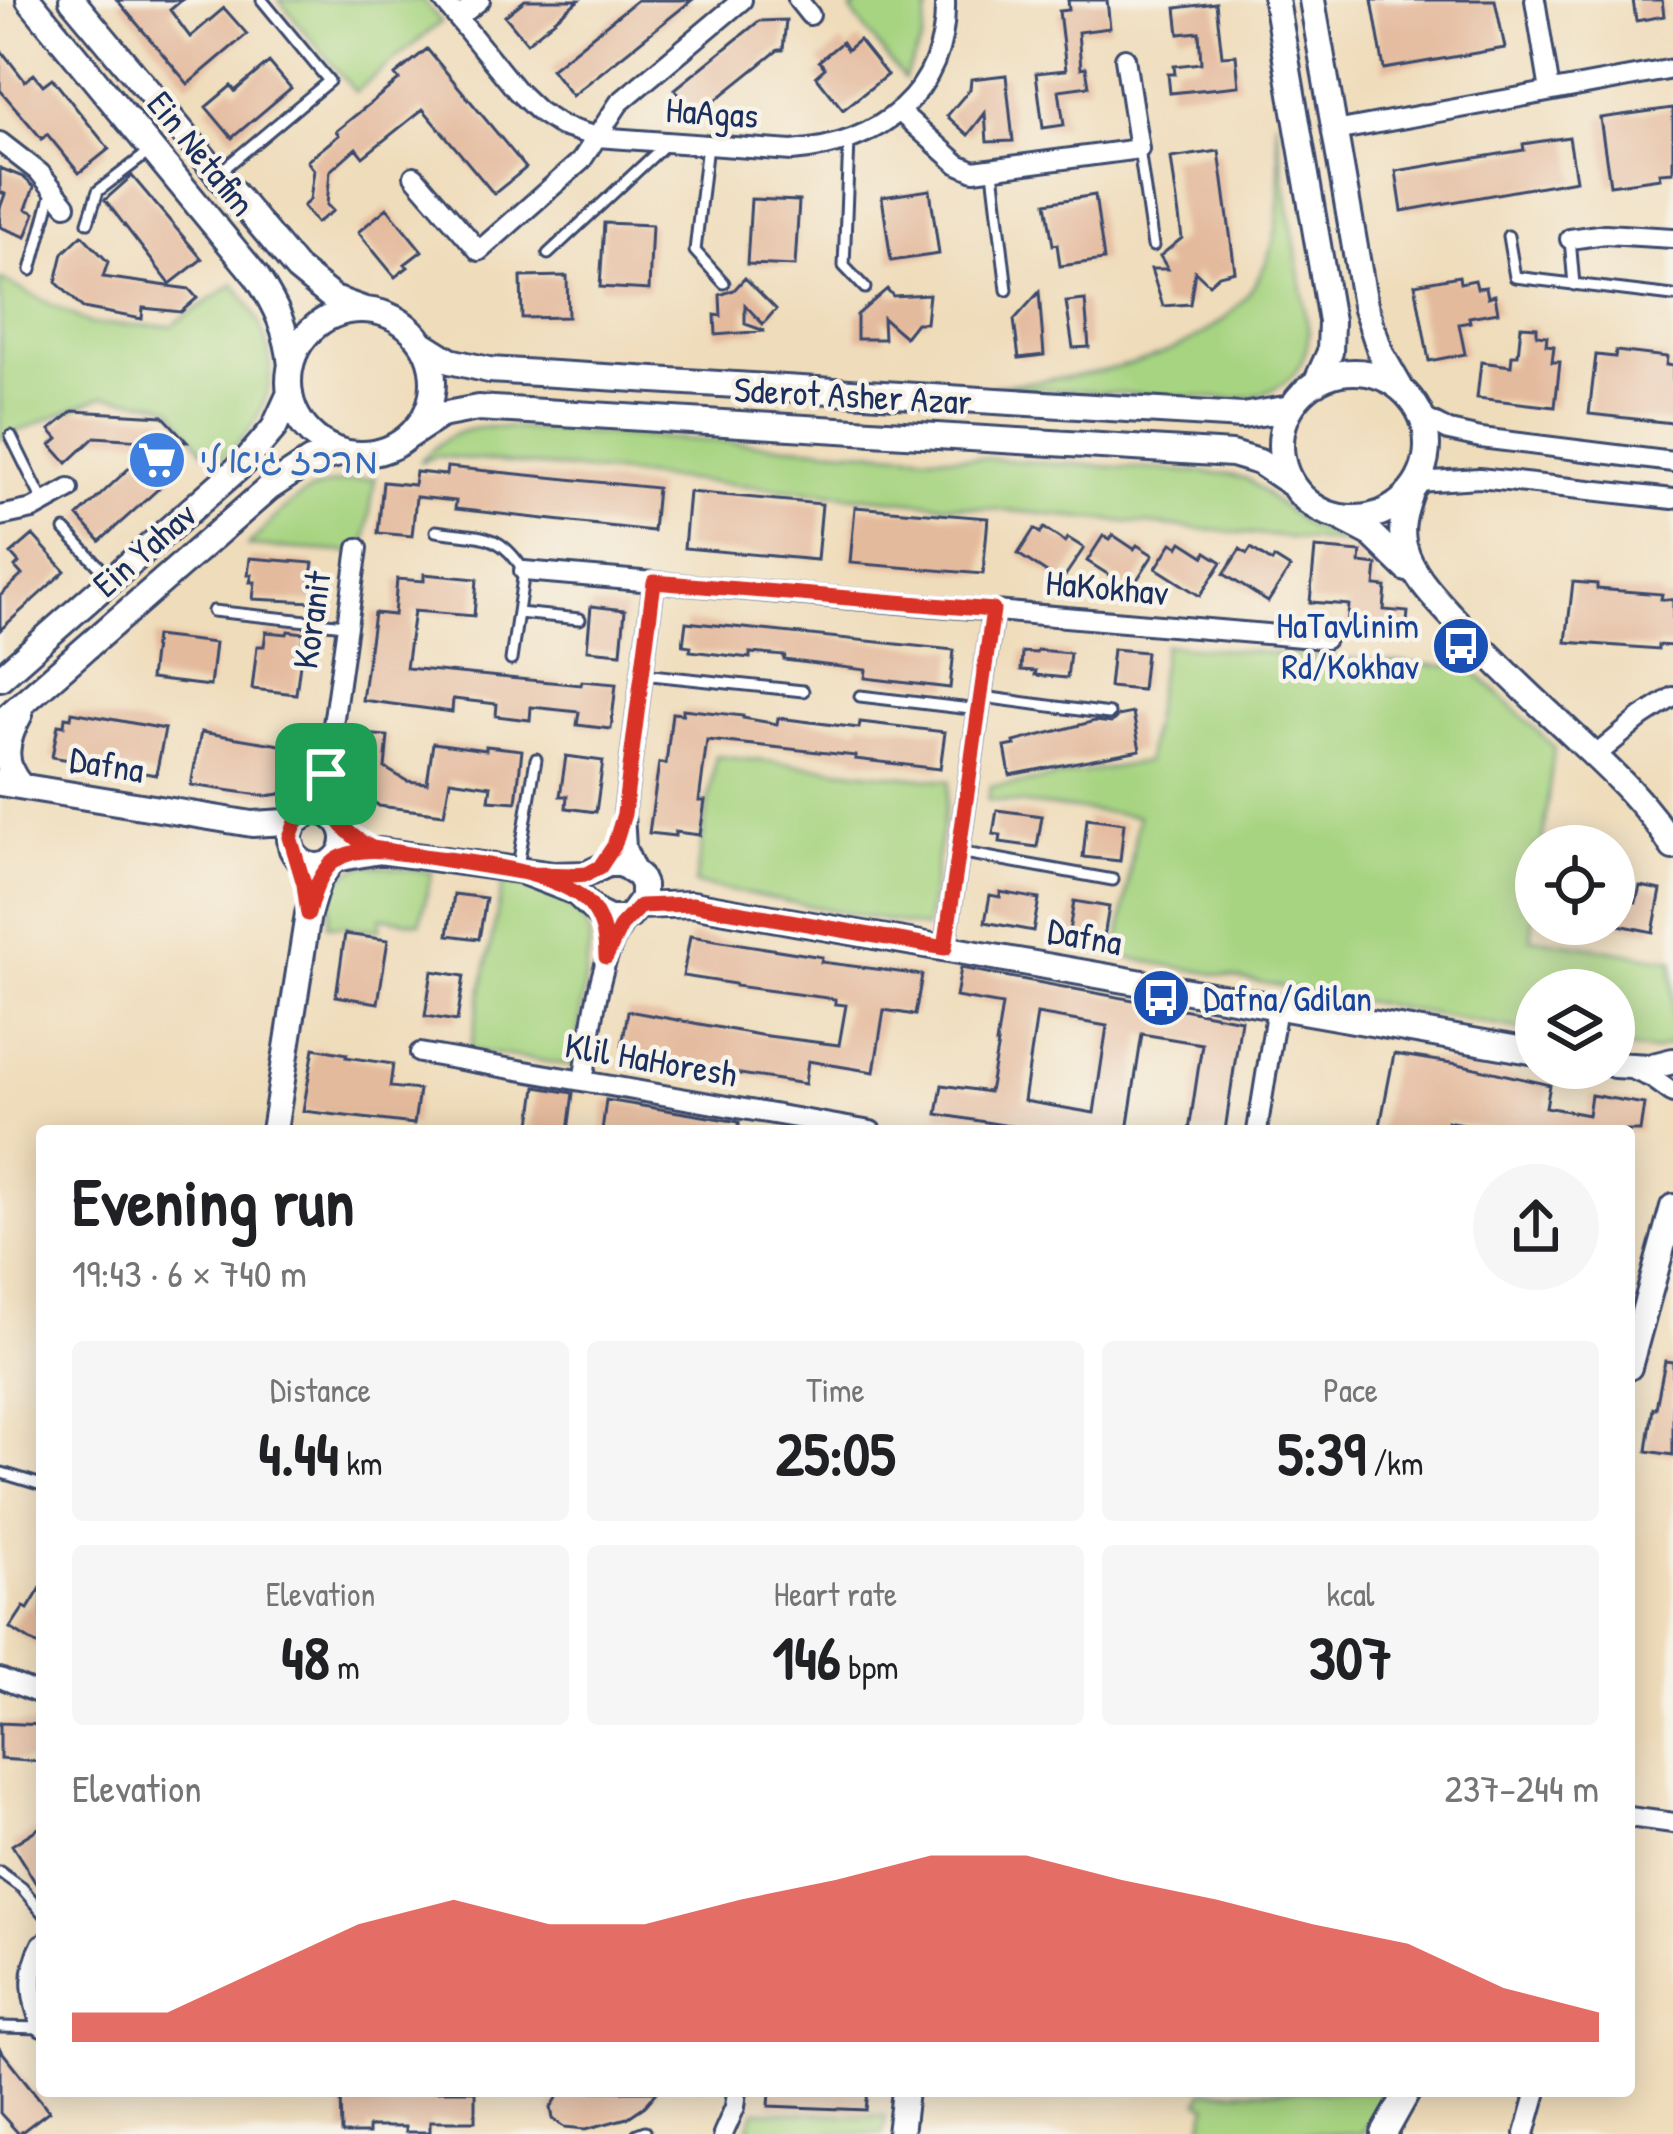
<!DOCTYPE html>
<html lang="en">
<head>
<meta charset="utf-8">
<style>
  :root { --surface:#fff; --page:#f6f6f6; --text:#202124; --muted:#757577; --accent:#d93025 }
  body { margin:0; font-family:"Patrick Hand","Playpen Sans Hebrew",sans-serif; background:var(--page); color:var(--text); height:100vh; display:flex; flex-direction:column; font-size:45px; white-space:nowrap }
  * { box-sizing:border-box; margin:0 }
  p { font-size:39px; color:var(--muted) }
  .icon { flex:none; width:66px; height:66px; fill:none; stroke:currentColor; stroke-width:2; stroke-linecap:round; stroke-linejoin:round }
  .map { position:relative; flex:1; overflow:hidden }
  .details { position:absolute; left:36px; top:1125px; width:1599px; height:972px; display:flex; flex-direction:column; background:var(--surface); border-radius:12px; box-shadow:0 6px 30px #0003 }
  .details>* { flex:none }
  .controls { position:absolute; left:1515px; top:825px; display:grid; gap:24px }
  .controls a { display:grid; place-items:center; width:120px; height:120px; border-radius:50%; background:var(--surface); box-shadow:0 6px 30px #0003; font-size:60px }
  .pin { position:absolute; display:grid; place-items:center; width:102px; height:102px; color:#fff; margin:-51px; border-radius:24px; box-shadow:0 6px 18px #0006 }
  .round { display:grid; place-items:center; flex:none; width:126px; height:126px; border-radius:63px; background:var(--page) }
  .head { display:flex; align-items:center; justify-content:space-between; height:204px; padding:0 36px }
  h1 { font-size:66px; font-weight:700; line-height:90px }
  .stats { display:grid; grid-template-columns:repeat(3,1fr); gap:18px; height:204px; padding:12px 36px }
  .stats div { display:grid; align-content:center; border-radius:12px; background:var(--page); text-align:center }
  .stats b { font-size:60px; font-weight:700 }
  .stats small { font-size:33px; font-weight:400 }
  .stats p { font-size:33px }
  .chart { height:336px; padding:24px 36px }
  .chart p { display:flex; justify-content:space-between }
  .chart svg { width:100%; height:216px; margin-top:12px; fill:var(--accent); opacity:.7 }
  .map>svg:first-child { display:block }
  .green { fill:#a7d481; stroke:#618270; stroke-width:3 }
  .building { fill:#e4ba9d; fill-rule:evenodd }
  .lines { fill:none; stroke-linecap:round; stroke-linejoin:round }
  .lane-casing { stroke:#3b496c; stroke-width:15 }
  .street-casing { stroke:#3b496c; stroke-width:24 }
  .secondary-casing { stroke:#3b496c; stroke-width:30 }
  .lane { stroke:#fff; stroke-width:9 }
  .street { stroke:#fff; stroke-width:18 }
  .secondary { stroke:#fff; stroke-width:24 }
  .route-casing { stroke:#fff; stroke-width:24 }
  .route { stroke:#d93025; stroke-width:15 }
  .labels { text-anchor:middle; stroke-width:9; stroke-linejoin:round; paint-order:stroke }
  .street-label { font-size:36px; fill:#1b2f5e; stroke:#f7f3e8 }
  .shop-label { font-size:36px; fill:#366cbe; stroke:#f7f3e8; text-anchor:start }
  .transit-label { font-size:36px; fill:#164399; stroke:#f7f3e8; text-anchor:end }
</style>
</head>
<body>
<div class="map">
<svg width="1673" height="2134" viewBox="0 0 1673 2134">
  <rect width="100%" height="100%" fill="#f7f3e8"/>
  <filter id="ink" filterUnits="userSpaceOnUse"><feTurbulence type="fractalNoise" baseFrequency=".00833" numOctaves="2"/><feDisplacementMap in="SourceGraphic" scale="24" xChannelSelector="R" yChannelSelector="G"/><feConvolveMatrix kernelMatrix="1 2 1 2 8 2 1 2 1" color-interpolation-filters="sRGB"/></filter>
  <filter id="wash" filterUnits="userSpaceOnUse"><feTurbulence type="fractalNoise" baseFrequency=".004" numOctaves="4" result="noise"/><feDisplacementMap in="SourceGraphic" scale="48" xChannelSelector="R" yChannelSelector="G"/><feGaussianBlur stdDeviation="2.7" result="paint"/><feColorMatrix in="noise" values="0 0 0 0 0 0 0 0 0 0 0 0 0 0 0 0 0 1.4 0 .05"/><feComposite in="paint" operator="in"/></filter>
  <g filter="url(#wash)">
    <rect width="100%" height="100%" fill="#efdcba"/>
    <path class="green" d="M279,0H423L441,22L355,92Z
      M864,0H929L922,42L904,79L851,11Z
      M1275,119L1309,334C1303,381 1277,394 1234,399L991,386C1099,375 1250,361 1276,230C1283,193 1279,156 1275,119Z
      M0,279L91,324L171,326L234,284C284,346 285,407 220,459L202,450L173,409L160,403L103,396L0,439Z
      M490,427L1226,474L1247,479L1308,527L1355,544L437,456L419,462C444,438 455,429 490,427Z
      M375,478L364,553L248,546C266,529 284,504 307,493C327,482 353,481 375,478Z
      M1164,645L1471,668L1554,747L1542,846H1536V893L1531,938L1673,960V1043L1654,1051L1614,1047V990H1536V1033L1117,956L1138,816L988,800L991,786L1011,785L1146,762Z
      M716,756L950,781L926,928L695,884Z
      M366,865L432,872L420,923L381,917L379,930L328,925C333,892 330,875 366,865Z
      M503,882C541,892 584,894 590,941L574,1066L470,1050Z
      M1203,2091H1387L1362,2134H1200L1208,2106L1199,2102Z
      M755,2111L886,2116L883,2134H758L749,2126Z"/>
    <g id="blocks">
      <path class="building" d="M117,0H182L170,10L190,37L224,8L247,34L188,84Z
        M525,0H579L527,43L505,16Z
        M637,0H692L572,96L551,69Z
        M1068,0H1107L1110,28L1078,32L1081,68L1086,67L1089,86L1059,90L1064,125L1043,128L1036,73L1066,70L1059,11L1069,10Z
        M1372,0H1495L1505,48L1384,69Z
        M1633,0H1662L1664,16L1636,21Z
        M1216,3L1222,56L1236,55L1239,86L1170,93L1168,74H1175L1174,66L1201,63L1199,32L1179,34L1176,8Z
        M786,20L783,50H778L696,116L675,89L759,21Z
        M859,40L887,75L843,110L816,76L825,68L819,61L842,42L847,50Z
        M0,49L25,81L34,74L43,85L52,78L109,149L79,173L47,134L42,139L0,90Z
        M427,49L526,168L494,194L423,109L363,157L356,148L330,171L327,205L333,211L316,223L303,206L310,200L314,170L307,161L339,135L336,131L399,80L395,75Z
        M269,62L291,88L232,138L206,107L231,86L235,91Z
        M1006,75L1013,141L987,142L985,113L968,135L947,116L970,89L971,79Z
        M1673,108V172L1659,173L1660,178L1610,185L1600,118Z
        M1569,137L1576,180L1402,211L1396,171L1524,150L1523,144Z
        M1219,151L1235,271L1219,275L1209,284L1195,271L1190,304L1163,306L1151,269H1168L1160,256L1182,238L1171,158Z
        M0,168L23,177L34,187L26,209L35,213L26,237L0,227V208L5,194L0,192Z
        M132,176L202,259L170,284L105,200Z
        M930,190L939,254L891,261L882,197Z
        M1095,195L1104,260L1060,266L1057,244L1053,245L1046,203Z
        M751,199L799,201L795,266L747,264Z
        M387,208L422,251L405,264L408,267L395,277L358,232Z
        M604,223L652,225L649,290L600,287Z
        M82,235L108,262L103,277L189,289L197,298L181,312L143,308L142,319L83,308L56,282L63,253Z
        M567,276L568,317L522,318L521,277Z
        M1459,276L1460,283L1475,280L1477,288L1486,287L1488,297L1495,295L1498,312L1469,317L1470,322L1459,324L1465,354L1429,361L1415,284Z
        M745,278L776,309L763,324L745,305V324L765,331L716,335L715,315L721,316L720,295L734,290Z
        M887,289L893,296L929,294L926,323H916L905,337L883,318L884,339H857V315Z
        M1039,292L1044,355L1019,358L1014,320Z
        M1085,300L1089,347L1073,348L1066,302Z
        M1521,326L1537,327V335L1547,336L1546,345L1554,346L1552,362H1560L1555,407L1477,398L1481,362L1511,366L1512,355H1518Z
        M1616,351L1667,357L1666,365L1673,366V423L1589,414L1596,355L1615,357Z
        M73,411L163,416L187,442H181L175,474L100,541L78,516L158,441L95,437L67,463L51,445L58,439L50,430Z
        M447,467L657,488L653,531L455,509L456,501L416,497L412,536L378,533L383,482L414,485L416,472L446,475Z
        M689,492L822,504L817,560L684,548Z
        M855,507L988,518L983,574L850,563Z
        M1044,528L1065,542L1068,538L1084,548L1061,582L1018,554L1034,529L1040,533Z
        M33,535L65,571L0,630V596L22,575L15,567L19,563L11,554Z
        M1113,535L1134,549L1137,545L1153,555L1131,589L1087,561L1103,536L1110,540Z
        M1182,542L1204,556L1206,552L1222,562L1200,596L1156,568L1172,543L1179,547Z
        M1251,548L1272,562L1274,558L1290,568L1268,602L1224,574L1240,549L1247,554Z
        M1315,548L1361,552L1360,563L1377,565L1375,586L1386,587L1384,610L1408,612L1406,633L1347,627L1349,605L1310,602Z
        M250,558L313,563L309,587H316L313,602L253,599L255,582H250L252,575H248Z
        M424,574L477,579L474,616L414,611L406,668L581,685L582,681L616,684L611,729L577,725L579,712L531,707L530,720L496,716L497,704L453,699L452,712L362,700L374,613L394,615L397,579L424,581Z
        M1573,582L1597,584V589L1662,594L1661,599L1673,600V646L1658,645V649L1566,642Z
        M591,606L625,610L621,653L587,650Z
        M686,622L954,650L950,688L865,678L866,670L784,660L785,656L750,653V658L690,651L691,646L683,645Z
        M288,631L304,633L296,694L252,689L257,646H264L266,632L287,634Z
        M155,636L215,643L210,686L150,679Z
        M1113,649L1146,652L1142,690L1109,687Z
        M1037,650L1070,653L1067,678L1035,675L1036,671L1021,670L1022,652L1036,653Z
        M683,709L743,716V718L777,724L778,718L859,728L860,722L945,732L940,769L855,759L856,756L707,740L699,801H705L700,835L675,832V836L649,833L659,763L666,764L672,713L683,714Z
        M72,712L165,729L156,775L52,757L58,725L64,726L65,717L71,718Z
        M1133,713L1140,750L1010,775L1005,747L1015,745L1014,742L1095,721L1111,723L1118,716Z
        M201,732L304,749L295,782L280,794L266,796L191,785Z
        M353,733L388,736L385,768L407,781L427,783L433,743L486,750V746L522,750L516,802L489,800L491,786L450,780L444,814L379,806L365,795L353,775L350,759Z
        M566,756L603,761L596,812L566,808L567,796H560Z
        M997,810L1042,816L1037,847L1000,842L1001,835L993,834Z
        M1087,818L1124,823L1120,861L1083,857Z
        M1640,886L1661,890L1653,932L1614,924L1619,898L1636,902Z
        M1000,892L1039,899L1033,931L985,922L990,895L1000,897Z
        M454,894L486,898L479,939L448,935Z
        M1074,901L1109,907L1103,943L1068,937Z
        M345,934L388,940L378,1003L336,996Z
        M690,936L822,957L821,962L922,975L915,1015L884,1010L874,1072L808,1061L805,1084L625,1056L626,1047L622,1046L628,1011L760,1035L839,1045L846,1005L835,1004V999L735,986V984L683,976Z
        M961,968L1241,1020L1225,1131H1189L1202,1044L1142,1034L1127,1131H1040L937,1114L942,1085L989,1092L998,1044H996L1002,1005L956,997ZM1037,1014L1107,1026L1094,1113L1024,1101Z
        M432,971L464,976L457,1021L425,1016Z
        M314,1048L347,1054L346,1057L393,1064L390,1087L419,1090L414,1124L303,1111Z
        M1394,1054L1458,1064L1550,1085L1546,1107L1588,1115L1591,1095L1644,1104L1640,1131H1499L1447,1121L1446,1131H1379Z
        M536,1087L573,1093L568,1131H530Z
        M606,1100L739,1122V1131H602Z
        M1665,1361L1673,1362V1455L1647,1451L1653,1408H1656Z
        M42,1586V1648L10,1628L24,1607L28,1609Z
        M0,1723L42,1725V1762L0,1759Z
        M42,1826V1893L12,1845Z
        M0,2049L49,2111L19,2134L0,2113Z
        M341,2091H475V2121H430V2132H405V2127H368V2134H342Z
        M562,2091H658L645,2106L627,2118L586,2129L565,2127L553,2119L551,2107Z
        M770,2091H868L866,2110L769,2106Z"/>
    </g>
  </g>
  <g filter="url(#ink)">
    <use href="#blocks" fill-opacity="0" stroke="#3b496c" stroke-width="3"/>
    <g class="lines">
      <defs>
        <path id="lane" d="M849,141L844,266L865,288
          M707,145L695,251L724,283
          M1139,149L1153,246
          M993,171L1007,290
          M220,172L329,81L262,0
          M88,222L98,191L149,152
          M1508,236L1515,277L1673,296
          M1570,239L1574,285
          M548,254L667,143
          M31,270L53,189
          M11,436L43,501
          M65,530L111,579
          M436,531C481,538 498,530 524,571L511,660
          M213,611L345,625
          M518,613L580,619
          M642,674L803,691
          M860,696L979,710
          M983,697L1109,714
          M959,852L1113,880
          M518,866L536,759
          M2,1473L42,1485
          M0,1872L22,1888L42,1912
          M0,2027L42,2028
          M637,2134L645,2131"/>
        <path id="street" d="M443,0L517,91L538,111L561,126L597,137L792,151C879,145 948,93 945,0
          M798,0L810,15
          M1535,0L1550,91
          M458,18L480,0
          M899,111L958,164L974,171L1139,149L1125,58
          M1335,131L1673,69
          M0,142L40,173L66,205
          M414,176L479,251L581,161L619,103L742,0
          M1570,239L1605,234L1673,238
          M1422,417L1449,431L1481,438L1673,462
          M1417,482L1479,478L1673,499
          M0,516L33,509L69,489
          M524,571L1325,639
          M1595,756L1642,717L1673,697
          M325,784L334,818
          M305,816L319,794L326,774L358,548
          M637,873L626,848L624,814L654,582
          M945,948L993,611
          M420,1053L871,1131
          M1631,1069L1652,1078L1673,1093
          M583,1081C592,1033 597,952 630,916
          M1257,1131L1277,1007
          M0,1678L42,1695
          M1629,1817L1673,1823
          M42,1944C27,1972 31,1999 42,2027
          M723,2134L735,2107L737,2091
          M1525,2134L1537,2091"/>
        <path id="secondary" d="M29,0L257,277C276,306 288,332 291,366
          M72,0L297,269L334,299L365,310
          M1276,0L1331,321L1330,352L1316,383
          M1312,0L1365,305L1381,354L1400,387
          M289 382a72 72 0 1 1 144 0a72 72 0 1 1-144 0Z
          M423,344L450,361L489,370L1242,416L1291,408
          M1281 445a73 73 0 1 1 146 0a73 73 0 1 1-146 0Z
          M409,436L441,415L478,408L1232,454L1259,462L1292,484
          M1411,492C1405,510 1399,527 1404,546C1411,575 1436,599 1456,621C1490,657 1525,691 1562,725C1602,763 1644,799 1673,847
          M1345,520L1370,533L1407,569
          M0,678L244,463L274,428L290,393
          M20,714C6,739 0,764 21,786
          M0,723L269,488L310,461L344,453
          M0,783L252,824L286,822L300,819
          M290 839a27 27 0 1 1 54 0a27 27 0 1 1-54 0Z
          M335,859L380,851L554,875L587,874L608,864H622L639,876L643,885V898L630,916L622,919H609L597,913L575,892L526,873
          M639,906L692,904L1536,1052
          M1614,1065L1649,1067L1673,1061
          M274,1131L308,914L318,881L331,862
          M1629,1367L1673,1207
          M900,2134L905,2091
          M1384,2134L1408,2091"/>
      </defs>
      <use href="#lane" class="lane-casing"/>
      <use href="#street" class="street-casing"/>
      <use href="#secondary" class="secondary-casing"/>
      <use href="#lane" class="lane"/>
      <use href="#street" class="street"/>
      <use href="#secondary" class="secondary"/>
    </g>
  </g>
  <g class="lines" filter="url(#ink)">
    <defs>
      <path id="route" d="M326,774L315,802L305,816L296,822L290,837L304,884L308,914C319,869 333,847 384,851C436,859 556,865 590,905C603,920 606,938 606,957L621,926L640,906L692,904L945,948L993,610L654,582L624,814L614,846L600,867L587,874L574,875L533,874L372,848C340,832 326,809 326,774"/>
    </defs>
    <use href="#route" class="route-casing"/>
    <use href="#route" class="route"/>
  </g>
  <defs>
    <symbol id="supermarket-disc" viewBox="-11 -11 22 22"><circle r="9.5" fill="#3f7fe0" stroke="#f7f3e8"/><path d="M-6-5.5h2.5l.6 2H6L4.5 2H-2.5L-4.4-4H-6ZM-1.5 3.2a1.3 1.3 0 1 0 .1 0ZM3 3.2a1.3 1.3 0 1 0 .1 0Z" fill="#fff"/></symbol>
    <symbol id="bus-disc" viewBox="-11 -11 22 22"><circle r="9.5" fill="#1a4fb4" stroke="#f7f3e8"/><path d="M-5-6H5V4H4V6H2V4H-2V6H-4V4H-5ZM-3.5-4V0h7V-4ZM-3.5 1.2v1.5H-2V1.2ZM2 1.2v1.5H3.5V1.2Z" fill="#fff"/></symbol>
  </defs>
  <g fill-rule="evenodd">
    <use href="#supermarket-disc" x="124" y="427" width="66" height="66"/>
    <use href="#bus-disc" x="1428" y="613" width="66" height="66"/>
    <use href="#bus-disc" x="1128" y="965" width="66" height="66"/>
  </g>
  <g class="labels">
    <g class="street-label">
      <text transform="translate(712 112) rotate(4)" y="13">HaAgas</text>
      <text transform="translate(202 153) rotate(51)" y="13">Ein Netafim</text>
      <text transform="translate(853 395) rotate(3)" y="13">Sderot Asher Azar</text>
      <text transform="translate(144 549) rotate(-41)" y="13">Ein Yahav</text>
      <text transform="translate(1107 587) rotate(5)" y="13">HaKokhav</text>
      <text transform="translate(311 620) rotate(-82)" y="13">Koranit</text>
      <text transform="translate(107 764) rotate(9)" y="13">Dafna</text>
      <text transform="translate(1085 936) rotate(10)" y="13">Dafna</text>
      <text transform="translate(651 1059) rotate(10)" y="13">Klil HaHoresh</text>
    </g>
    <g class="shop-label">
      <text x="199" y="473">מרכז גיא לי</text>
    </g>
    <g class="transit-label">
      <text x="1419" y="638">HaTavlinim<tspan x="1419" dy="41">Rd/Kokhav</tspan></text>
      <text x="1203" y="1011" text-anchor="start">Dafna/Gdilan</text>
    </g>
  </g>
</svg>
<div class="controls">
<a><svg class="icon" aria-label="locate" viewBox="0 0 24 24"><circle cx="12" cy="12" r="6"/><path d="M12 2v4M12 18v4M2 12h4M18 12h4"/></svg></a>
<a><svg class="icon" aria-label="layers" viewBox="0 0 24 24"><path d="M12 4l9 5-9 5-9-5zM3 14l9 5 9-5"/></svg></a>
</div>
<div class="pin" style="left:326px;top:774px;background:#1e9e55"><svg class="icon" aria-label="arrive" viewBox="0 0 24 24"><path d="M6 21V4h12l-3 4 3 4H6"/></svg></div>
<section class="details">
<div class="head"><div><h1>Evening run</h1><p>19:43 · 6 × 740 m</p></div><a class="round"><svg class="icon" aria-label="share" viewBox="0 0 24 24"><path d="M12 15V3M7 8l5-5 5 5M5 13v7h14v-7"/></svg></a></div>
<div class="stats">
<div><p>Distance</p><b>4.44<small> km</small></b></div>
<div><p>Time</p><b>25:05</b></div>
<div><p>Pace</p><b>5:39<small> /km</small></b></div>
</div>
<div class="stats">
<div><p>Elevation</p><b>48<small> m</small></b></div>
<div><p>Heart rate</p><b>146<small> bpm</small></b></div>
<div><p>kcal</p><b>307</b></div>
</div>
<div class="chart"><p><span>Elevation</span>237–244 m</p>
<svg viewBox="0 0 160 44" preserveAspectRatio="none"><path d="M0 44V38L10 38L20 29L30 20L40 15L50 20L60 20L70 15L80 11L90 6L100 6L110 11L120 15L130 20L140 24L150 33L160 38V44z"/></svg>
</div>
</section>
</div>
</body>
</html>
